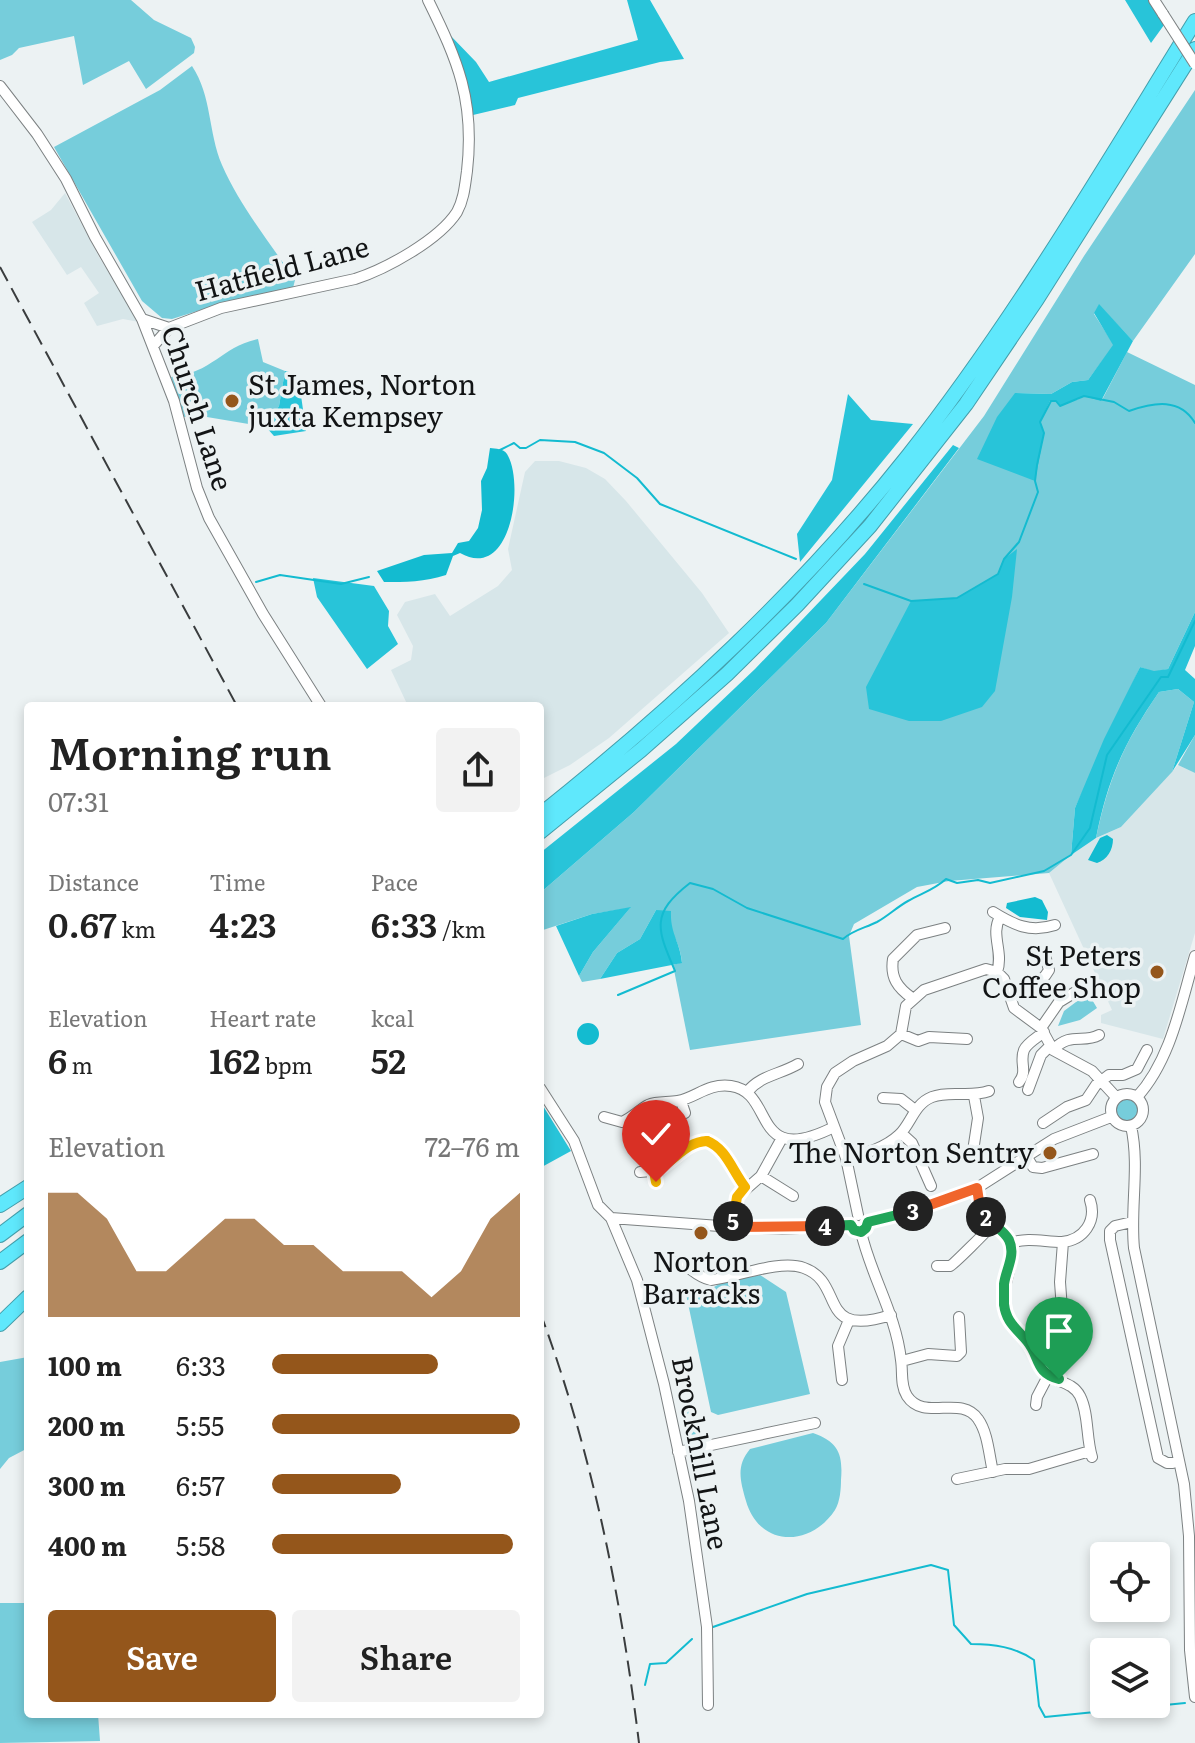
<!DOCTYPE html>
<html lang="en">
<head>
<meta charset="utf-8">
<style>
  :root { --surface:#fff; --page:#f2f2f2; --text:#222; --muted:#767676; --accent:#94561b }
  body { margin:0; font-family:Literata,serif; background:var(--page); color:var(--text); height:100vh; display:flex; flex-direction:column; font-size:30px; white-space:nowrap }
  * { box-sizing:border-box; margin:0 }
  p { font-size:26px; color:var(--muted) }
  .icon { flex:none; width:44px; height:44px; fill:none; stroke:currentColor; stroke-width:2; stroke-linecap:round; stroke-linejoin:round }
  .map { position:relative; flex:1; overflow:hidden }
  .sheet { position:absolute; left:24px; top:702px; width:520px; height:1016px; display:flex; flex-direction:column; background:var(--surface); border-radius:8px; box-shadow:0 4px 12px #0003 }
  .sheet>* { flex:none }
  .buttons { position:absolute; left:1090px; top:1542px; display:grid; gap:16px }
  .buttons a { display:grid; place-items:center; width:80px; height:80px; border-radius:8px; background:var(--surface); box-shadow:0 4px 12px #0003; font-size:40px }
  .pin { position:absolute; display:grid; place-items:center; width:68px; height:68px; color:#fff; margin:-82px -34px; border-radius:50% 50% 50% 0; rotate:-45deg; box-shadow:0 0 8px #0007 }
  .pin .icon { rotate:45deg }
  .km { position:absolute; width:40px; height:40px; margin:-20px; border-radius:50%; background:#222; color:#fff; font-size:22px; line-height:40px; text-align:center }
  .round { display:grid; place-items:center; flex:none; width:84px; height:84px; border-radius:8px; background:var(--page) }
  .head { display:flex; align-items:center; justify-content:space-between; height:136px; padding:0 24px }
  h1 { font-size:44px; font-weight:600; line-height:60px }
  .figures { display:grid; grid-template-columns:repeat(3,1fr); gap:12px; height:136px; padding:8px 24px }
  .figures div { display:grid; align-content:center }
  .figures b { font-size:34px; font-weight:600 }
  .figures small { font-size:22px; font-weight:400 }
  .figures p { font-size:22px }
  .chart { height:224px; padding:16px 24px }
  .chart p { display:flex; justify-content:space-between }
  .chart svg { width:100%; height:144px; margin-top:8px; fill:var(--accent); opacity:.7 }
  .primary-button { display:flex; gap:16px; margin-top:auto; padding:16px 24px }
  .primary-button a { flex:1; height:92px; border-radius:8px; background:var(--accent); color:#fff; font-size:32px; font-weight:600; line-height:92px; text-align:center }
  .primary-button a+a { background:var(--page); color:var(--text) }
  ul { padding:0 24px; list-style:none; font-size:26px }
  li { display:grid; grid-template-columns:128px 96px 1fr; align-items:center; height:60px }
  li i { height:20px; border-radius:10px; background:var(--accent) }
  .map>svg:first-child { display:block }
  .built { fill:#d7e6e9 }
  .green { fill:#76cddb }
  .forest { fill:#28c4d9 }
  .water { fill:#13bbd0 }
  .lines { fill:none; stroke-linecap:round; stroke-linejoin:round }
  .stream { stroke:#13bbd0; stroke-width:2 }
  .minor-casing { stroke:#7c8182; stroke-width:12 }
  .highway-casing { stroke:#449eab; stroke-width:16 }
  .minor { stroke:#fff; stroke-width:10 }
  .highway { stroke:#5fe8fc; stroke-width:14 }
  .rail { stroke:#3a3d3e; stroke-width:2; stroke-dasharray:16 8; stroke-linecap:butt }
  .minor-bridge-casing { stroke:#7c8182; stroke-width:12; stroke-linecap:butt }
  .minor-bridge { stroke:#fff; stroke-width:10 }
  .split-1-casing { stroke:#fff; stroke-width:16 }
  .split-2-casing { stroke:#fff; stroke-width:16 }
  .split-3-casing { stroke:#fff; stroke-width:16 }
  .split-4-casing { stroke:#fff; stroke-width:16 }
  .split-5-casing { stroke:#fff; stroke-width:16 }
  .split-6-casing { stroke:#fff; stroke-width:16 }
  .split-7-casing { stroke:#fff; stroke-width:16 }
  .split-1 { stroke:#22a559; stroke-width:10 }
  .split-2 { stroke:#22a559; stroke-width:10 }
  .split-3 { stroke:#f0652b; stroke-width:10 }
  .split-4 { stroke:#22a559; stroke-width:10 }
  .split-5 { stroke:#f0652b; stroke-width:10 }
  .split-6 { stroke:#f5b400; stroke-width:10 }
  .split-7 { stroke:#f5b400; stroke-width:10 }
  .poi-dot { fill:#94561b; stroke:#ecf2f3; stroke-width:3 }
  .labels { text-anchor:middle; stroke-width:7; stroke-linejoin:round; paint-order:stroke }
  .street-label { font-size:28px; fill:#121415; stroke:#ecf2f3 }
  .poi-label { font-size:28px; fill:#121415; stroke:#ecf2f3; text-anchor:end }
</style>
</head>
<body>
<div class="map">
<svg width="1195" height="1743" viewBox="0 0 1195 1743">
  <rect width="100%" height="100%" fill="#ecf2f3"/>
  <path class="built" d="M65,193L99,257L139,322L123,319L97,326L84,303L99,293L81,267L67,275L32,222L51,210Z
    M535,461H559L586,468L605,479L626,501L702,593L729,633L609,738L570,765L540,780V706H408L391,670L411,660L413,646L397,615L405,602L435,594L450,616L498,586L512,570L508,549L525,472Z
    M1178,765L1195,773V933L1163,1039L1101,1023V1015L1112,1010L1049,873L1086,843L1121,827Z"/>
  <path class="green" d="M0,0H131L154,20L191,38L195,47L194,53L146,89L129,61L83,85L74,36L19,48L12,55L0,60Z
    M192,66C212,96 208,132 222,165C240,206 270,243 295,280L293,288L226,302L172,319L162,318L142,301L54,147L160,90Z
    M1195,90V254L1133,341L1099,305L1094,314L1114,345L1088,380L1072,382L1051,394L1015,393L1037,465L1044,433L1040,422L1051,401L1077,400L1084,396L1102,400L1127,352L1195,385V612L1168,669L1154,672L1140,667L1075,808L1071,855L1049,873L949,881L917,887L854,924L849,936L861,1025L690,1050L673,965L682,962C680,941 669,927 656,910L640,939L617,953L600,979L582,982L579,976L593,952L630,908L592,914L540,931V893L634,812L826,623L984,416L1084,256Z
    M258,339L263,362L285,371L279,406L266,427L195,415L184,417L171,377C213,373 222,346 258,339Z
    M1178,689L1194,702L1172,772L1121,827L1096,838C1109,777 1124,743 1159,692Z
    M1195,735V773L1178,765Z
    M1088,993L1097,1008L1080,1020L1058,1026L1064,1011Z
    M1114 1110a12 12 0 1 1 24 0a12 12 0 1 1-24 0Z
    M760,1275L786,1292L810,1394L718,1415L711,1412L686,1294L707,1291L721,1283Z
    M28,1357V1448L9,1458L0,1469V1362Z
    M693,1397L703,1434L689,1438L680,1400Z
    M813,1433C839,1442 843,1455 841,1480C841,1489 840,1502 835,1510C810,1548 759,1547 746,1501C740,1480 736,1466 750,1449Z
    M0,1603H28V1714H98L100,1741L0,1743Z"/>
  <path class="forest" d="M627,0H650L684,59L660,62L518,98L515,105L473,115L464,71L448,33L476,62L489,82L638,40Z
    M1125,0H1149L1164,25L1151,43Z
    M1099,304L1133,341L1101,401L1084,396L1060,406L1056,401H1050L1040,422L1044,433L1035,481L977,459L997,417L1015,393L1051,394L1072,382L1088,380L1113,345L1094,313Z
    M285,371L298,374L306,431L274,436L266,427L279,406Z
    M848,394L871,420L913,424L800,562L797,534L832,480Z
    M953,445L959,448L826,623L634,812L540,893V853L676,744L755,669L865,554Z
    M1017,549L1012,597L995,691L982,707L941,721H909L869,709L866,687L911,601L957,598L998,574L1004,559Z
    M313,578L374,586L389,611L388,626L398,644L367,669L317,597Z
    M1195,612V646L1185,670L1195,679V735L1172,772L1194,702L1178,689L1159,692C1124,743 1108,778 1096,838L1071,855L1075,808L1104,739L1140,667L1154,671L1168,669Z
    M631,907L593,952L579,976L556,926L592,914Z
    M656,910L671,911C670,934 680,941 682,963L600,979L617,953L640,939Z
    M540,1101L571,1151L540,1168Z"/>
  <path class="water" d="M490,448C496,449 503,448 507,454C525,483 511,582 460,553L453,556L446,575C425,582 405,582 384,582L377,571L424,555L452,553L458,543L469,541L478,528L482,510L481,481L487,468Z
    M1107,835L1113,839C1113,850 1107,860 1097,863L1088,860L1100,838Z
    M1035,897L1042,900L1048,912L1047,920L1020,917L1006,908L1007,903Z
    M577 1034a11 11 0 1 1 22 0a11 11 0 1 1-22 0Z"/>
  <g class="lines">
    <path class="stream" d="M500,450L514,443L520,448H526L540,440L575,442L604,453L637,478L660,504L796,559
      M256,582L280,575L341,584L369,577
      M864,584L911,601L957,598L998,574L1004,559L1019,542L1038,492L1035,481L1037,465L1044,433L1040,422L1051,401H1056L1060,406L1084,396L1114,402L1129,411C1155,402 1180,398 1195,423
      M618,995L675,971C657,929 650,914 690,883L713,889L747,908L843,939C853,930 865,928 877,922C888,916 897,907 908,901C922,893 934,890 946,879L957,883L978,880L990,883L1044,871L1071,855L1090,828L1107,755L1161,677H1168L1195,621
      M713,1627L807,1594L931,1565L948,1570L954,1625L971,1644C994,1644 1015,1647 1034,1660L1039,1706L1045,1717L1185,1703
      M645,1685L650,1664L666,1663L692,1639"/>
    <defs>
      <path id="minor" d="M1154,0L1163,14
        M0,86L37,134L66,179L95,237L142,319L174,401L197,488L209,518L263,614L321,706
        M142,319L169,328
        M153,346L169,328L221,308L355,279C386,269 439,240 457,212C464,199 465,185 467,171C475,101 458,61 428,0
        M993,912C1014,925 1030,933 1055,925
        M997,972C1004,952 990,935 1000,917
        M1010,996C1026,993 1041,984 1049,970L1046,959
        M912,998C898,988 890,978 893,959L917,935L945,928
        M1041,1028L1059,1002L1082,988
        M901,1034L906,1006L924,990L986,969L997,972L1004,979L1014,1008L1041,1028L1053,1050L1092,1071L1116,1097
        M1053,1050C1071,1031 1083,1044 1099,1035
        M1019,1082C1028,1071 1019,1062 1024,1050C1027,1043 1038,1037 1044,1032
        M540,1088L574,1141L598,1205L611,1218L637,1280L664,1384L689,1501L707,1627L708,1705
        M1028,1090L1041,1055L1050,1046
        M747,1092C761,1075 779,1075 798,1064
        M1111 1110a16 16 0 1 1 32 0a16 16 0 1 1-32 0Z
        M1137,1097C1171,1060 1181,1003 1195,956
        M883,1098L901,1099L915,1110
        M681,1101L685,1113
        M604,1117L622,1122C632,1118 639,1110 648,1105C658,1101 668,1103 678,1101C697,1097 708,1083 731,1086C776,1092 750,1169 834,1127
        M1043,1123L1067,1107L1086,1100L1096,1085L1109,1075H1123L1137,1069L1147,1050
        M1131,1126C1140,1166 1130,1208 1134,1248L1184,1484L1189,1536L1190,1650L1195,1697
        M901,1133L912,1143L931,1186
        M973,1151L978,1118L974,1096
        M1027,1157L1033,1167L1042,1168L1093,1154
        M846,1158C865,1153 884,1149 899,1135C911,1124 914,1104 932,1097C950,1090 970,1098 989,1091
        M640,1172C668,1171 678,1148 705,1140C726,1147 732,1171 745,1187
        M761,1176L793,1196
        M977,1188C979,1202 981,1212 990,1222C997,1230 1007,1233 1011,1244C1017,1264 996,1291 1007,1317C1012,1330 1024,1335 1030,1346C1036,1355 1036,1366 1045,1373C1056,1383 1072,1381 1080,1396C1089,1414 1086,1438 1092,1457
        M858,1215L846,1158L825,1102L827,1087L835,1073L853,1061L887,1046L901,1034L918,1041L929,1037L967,1039
        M611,1218L733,1227L782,1229L851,1225
        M868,1222L913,1211L977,1188L1054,1139L1111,1117
        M1132,1222L1115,1226L1110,1231V1240L1158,1458L1167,1463H1173
        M733,1227L737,1197L761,1176L782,1138
        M861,1232C871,1276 896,1314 901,1360C903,1372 900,1385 907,1396C924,1422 961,1394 978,1419C988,1433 989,1455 993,1472
        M1063,1242L1060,1282L1063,1323
        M1010,1243C1029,1237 1044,1242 1062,1242C1084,1240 1097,1221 1090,1200
        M663,1262C689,1258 689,1275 711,1280C737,1277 780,1259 804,1268C846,1283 816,1339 891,1315
        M937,1266C939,1266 948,1266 950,1266C953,1265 989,1229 992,1225
        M902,1361L928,1354L957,1356L961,1352L959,1317
        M842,1380L838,1346L849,1320
        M1036,1405L1037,1397L1048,1376
        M678,1452L815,1423
        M957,1479L1005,1469H1029L1090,1451"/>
      <path id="highway" d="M540,815C674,708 801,591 908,456C1014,322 1105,166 1195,21
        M540,832L641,750L727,674L797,605L870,526L966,404L1037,299L1195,49
        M0,1205L28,1187
        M0,1235L28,1214
        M0,1262L28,1241
        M0,1324L28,1297"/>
    </defs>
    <use href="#minor" class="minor-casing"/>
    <use href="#highway" class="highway-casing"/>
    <use href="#minor" class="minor"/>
    <use href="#highway" class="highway"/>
    <path class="rail" d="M0,267L237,706
      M540,1312C592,1452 621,1596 639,1743"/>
    <defs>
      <path id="minor-bridge" d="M1163,14L1195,64"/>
    </defs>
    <use href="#minor-bridge" class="minor-bridge-casing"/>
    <use href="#minor-bridge" class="minor-bridge"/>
  </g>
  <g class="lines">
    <defs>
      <path id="split-1" d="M1004,1304C1006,1322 1016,1328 1027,1341C1041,1358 1034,1372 1059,1379"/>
      <path id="split-2" d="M986,1217C993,1226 1003,1229 1009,1240C1016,1255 1006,1269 1004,1284C1004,1290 1004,1297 1004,1304"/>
      <path id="split-3" d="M913,1211L977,1188L980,1208L986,1217"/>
      <path id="split-4" d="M825,1226L851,1225L854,1230L861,1232L866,1228L868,1222L913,1211"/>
      <path id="split-5" d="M733,1221V1227L825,1226"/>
      <path id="split-6" d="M707,1141C726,1148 733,1172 745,1187L737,1197L733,1221"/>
      <path id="split-7" d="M656,1182L654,1171C674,1163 684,1142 707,1141"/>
    </defs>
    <use href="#split-1" class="split-1-casing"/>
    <use href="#split-2" class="split-2-casing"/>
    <use href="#split-3" class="split-3-casing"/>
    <use href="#split-4" class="split-4-casing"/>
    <use href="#split-5" class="split-5-casing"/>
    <use href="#split-6" class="split-6-casing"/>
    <use href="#split-7" class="split-7-casing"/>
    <use href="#split-1" class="split-1"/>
    <use href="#split-2" class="split-2"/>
    <use href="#split-3" class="split-3"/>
    <use href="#split-4" class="split-4"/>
    <use href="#split-5" class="split-5"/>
    <use href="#split-6" class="split-6"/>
    <use href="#split-7" class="split-7"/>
  </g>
  <g class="poi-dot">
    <circle cx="232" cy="401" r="8"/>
    <circle cx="1157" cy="972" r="8"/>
    <circle cx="1050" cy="1153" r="8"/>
    <circle cx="701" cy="1233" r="8"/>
  </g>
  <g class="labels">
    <g class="street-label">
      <text transform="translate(282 269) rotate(-15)" y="10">Hatfield Lane</text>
      <text transform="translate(197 408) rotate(72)" y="10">Church Lane</text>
      <text transform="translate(700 1453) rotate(79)" y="10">Brockhill Lane</text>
    </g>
    <g class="poi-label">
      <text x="248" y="395" text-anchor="start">St James, Norton<tspan x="248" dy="32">juxta Kempsey</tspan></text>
      <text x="1141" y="966">St Peters<tspan x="1141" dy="32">Coffee Shop</tspan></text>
      <text x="1034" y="1163">The Norton Sentry</text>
      <text x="701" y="1272" text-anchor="middle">Norton<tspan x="701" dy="32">Barracks</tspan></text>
    </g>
  </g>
</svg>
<div class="buttons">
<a><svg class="icon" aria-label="locate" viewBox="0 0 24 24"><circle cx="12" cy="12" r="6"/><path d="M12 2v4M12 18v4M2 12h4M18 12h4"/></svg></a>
<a><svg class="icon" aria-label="layers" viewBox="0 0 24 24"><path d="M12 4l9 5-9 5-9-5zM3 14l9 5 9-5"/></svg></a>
</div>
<div class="pin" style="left:1059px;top:1379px;background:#1e9e55"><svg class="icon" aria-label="arrive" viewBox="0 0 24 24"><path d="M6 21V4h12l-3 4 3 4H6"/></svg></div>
<div class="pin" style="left:656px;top:1182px;background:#d93025"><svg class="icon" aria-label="check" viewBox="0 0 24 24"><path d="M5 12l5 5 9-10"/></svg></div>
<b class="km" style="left:986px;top:1217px">2</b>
<b class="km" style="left:913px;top:1211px">3</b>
<b class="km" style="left:825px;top:1226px">4</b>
<b class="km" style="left:733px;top:1221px">5</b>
<section class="sheet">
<div class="head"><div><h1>Morning run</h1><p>07:31</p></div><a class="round"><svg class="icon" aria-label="share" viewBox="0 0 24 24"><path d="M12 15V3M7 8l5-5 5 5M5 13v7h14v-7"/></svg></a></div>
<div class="figures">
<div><p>Distance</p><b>0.67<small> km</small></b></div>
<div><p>Time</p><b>4:23</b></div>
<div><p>Pace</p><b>6:33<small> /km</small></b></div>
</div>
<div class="figures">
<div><p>Elevation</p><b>6<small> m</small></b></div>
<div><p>Heart rate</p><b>162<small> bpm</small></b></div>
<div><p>kcal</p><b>52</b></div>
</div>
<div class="chart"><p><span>Elevation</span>72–76 m</p>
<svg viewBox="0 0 160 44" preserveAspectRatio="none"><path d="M0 44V6L10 6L20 14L30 30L40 30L50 22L60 14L70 14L80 22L90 22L100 30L110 30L120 30L130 38L140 30L150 14L160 6V44z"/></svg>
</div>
<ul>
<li><b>100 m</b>6:33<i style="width:67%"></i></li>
<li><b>200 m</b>5:55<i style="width:100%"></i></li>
<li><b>300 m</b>6:57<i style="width:52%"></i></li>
<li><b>400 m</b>5:58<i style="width:97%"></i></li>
</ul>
<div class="primary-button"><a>Save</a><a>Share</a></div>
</section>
</div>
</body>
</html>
